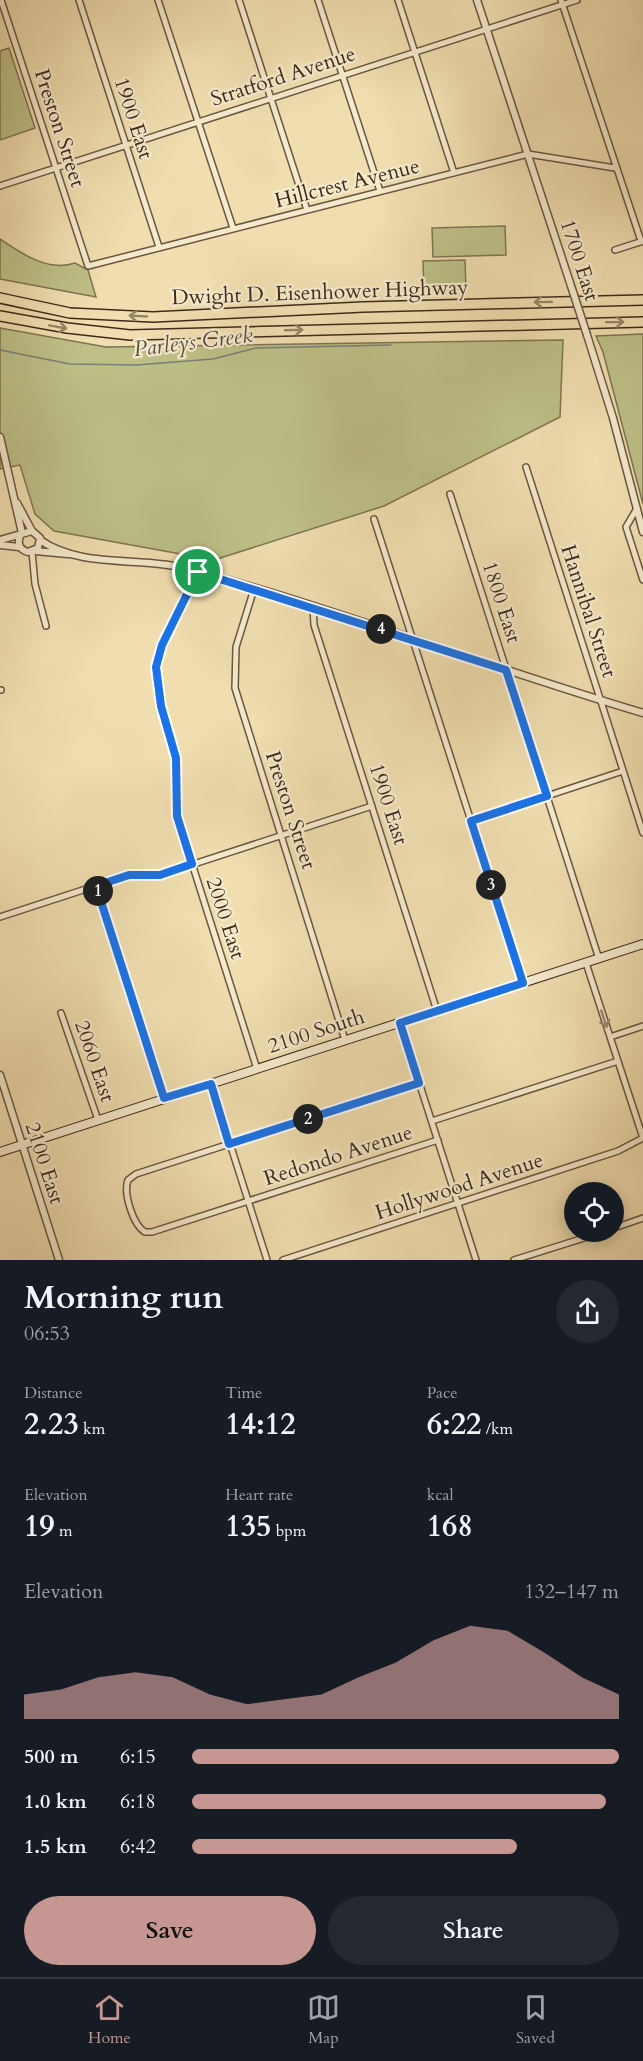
<!DOCTYPE html>
<html lang="en">
<head>
<meta charset="utf-8">
<style>
  :root { --surface:#171b24; --page:#242831; --text:#f1f3f6; --muted:#9ea1a6; --line:#363941; --accent:#c59692 }
  body { margin:0; font-family:Cardo,serif; background:var(--page); color:var(--text); height:100vh; display:flex; flex-direction:column; font-size:22px; white-space:nowrap }
  * { box-sizing:border-box; margin:0 }
  p { font-size:20px; color:var(--muted) }
  .icon { flex:none; width:33px; height:33px; fill:none; stroke:currentColor; stroke-width:2; stroke-linecap:round; stroke-linejoin:round }
  .map { position:relative; height:1260px; overflow:hidden }
  .drawer { display:flex; flex-direction:column; background:var(--surface); flex:1 }
  .drawer>* { flex:none }
  .tools { position:absolute; left:564px; top:1182px; display:grid; gap:12px }
  .tools a { display:grid; place-items:center; width:60px; height:60px; border-radius:50%; background:var(--surface); box-shadow:0 3px 15px #0003; font-size:30px }
  .pin { position:absolute; display:grid; place-items:center; width:51px; height:51px; color:#fff; margin:-26px; border:3px solid #fff; border-radius:50%; box-shadow:0 2px 6px #0007 }
  .km { position:absolute; width:30px; height:30px; margin:-15px; border-radius:50%; background:#222; color:#fff; font-size:16px; line-height:30px; text-align:center }
  .round { display:grid; place-items:center; flex:none; width:63px; height:63px; border-radius:32px; background:var(--page) }
  .head { display:flex; align-items:center; justify-content:space-between; height:102px; padding:0 24px }
  h1 { font-size:33px; font-weight:700; line-height:45px }
  .stats { display:grid; grid-template-columns:repeat(3,1fr); gap:9px; height:102px; padding:6px 24px }
  .stats div { display:grid; align-content:center }
  .stats b { font-size:30px; font-weight:700 }
  .stats small { font-size:16px; font-weight:400 }
  .stats p { font-size:16px }
  .chart { height:168px; padding:12px 24px }
  .chart p { display:flex; justify-content:space-between }
  .chart svg { width:100%; height:108px; margin-top:6px; fill:var(--accent); opacity:.7 }
  .action { display:flex; gap:12px; margin-top:auto; padding:12px 24px }
  .action a { flex:1; height:69px; border-radius:36px; background:var(--accent); color:#111; font-size:24px; font-weight:700; line-height:69px; text-align:center }
  .action a+a { background:var(--page); color:var(--text) }
  ul { padding:0 24px; list-style:none; font-size:20px }
  li { display:grid; grid-template-columns:96px 72px 1fr; align-items:center; height:45px }
  li i { height:15px; border-radius:8px; background:var(--accent) }
  .menu { display:flex; justify-content:space-around; align-items:center; height:84px; border-top:2px solid var(--line); background:var(--surface); font-size:16px; color:var(--muted) }
  .menu a { display:grid; justify-items:center; gap:3px }
  .menu .current { color:var(--accent) }
  .map>svg:first-child { display:block }
  .green { fill:#bec088; stroke:#7e7452; stroke-width:1.5 }
  .lines { fill:none; stroke-linecap:round; stroke-linejoin:round }
  .stream { stroke:#797f7a; stroke-width:1.5 }
  .minor-casing { stroke:#6a5641; stroke-width:8 }
  .tertiary-casing { stroke:#6a5641; stroke-width:9 }
  .secondary-casing { stroke:#3e291c; stroke-width:10 }
  .motorway-casing { stroke:#3e291c; stroke-width:12 }
  .minor { stroke:#f5eacc; stroke-width:5 }
  .tertiary { stroke:#f5eacc; stroke-width:6 }
  .secondary { stroke:#f5eacc; stroke-width:8 }
  .motorway { stroke:#f0deb0; stroke-width:9 }
  .tertiary-bridge-casing { stroke:#6a5641; stroke-width:9; stroke-linecap:butt }
  .tertiary-bridge { stroke:#f5eacc; stroke-width:6 }
  .oneway { stroke:#978466 }
  .oneway2 { stroke:#9a8a74 }
  .route-casing { stroke:#fff; stroke-width:12 }
  .route { stroke:#1a73e8; stroke-width:8 }
  .labels { text-anchor:middle; stroke-width:4.5; stroke-linejoin:round; paint-order:stroke }
  .street-label { font-size:21px; fill:#3e291c; stroke:#f5eacc }
  .water-label { font-size:22px; font-style:italic; fill:#574d43; stroke:#f5eacc }
</style>
</head>
<body>
<div class="map">
<svg width="643" height="1260" viewBox="0 0 643 1260">
  <rect width="100%" height="100%" fill="#f0deb0"/>
  <filter id="stains"><feTurbulence type="fractalNoise" baseFrequency=".00333" numOctaves="4"/><feColorMatrix values="0 0 0 0 .2 0 0 0 0 .09 0 0 0 0 .02 0 0 0 .5 -.17"/></filter>
  <radialGradient id="worn" r=".72"><stop offset=".6" stop-color="#630" stop-opacity="0"/><stop offset="1" stop-color="#630" stop-opacity=".3"/></radialGradient>
  <path class="green" d="M9,48L35,128L0,140V51Z
    M505,226L506,255L433,257L432,228Z
    M0,239C22,254 48,272 75,263L88,270L96,297L0,279Z
    M465,260L466,289L424,290L423,261Z
    M0,328L106,347L563,340L560,417L384,506L214,560L54,531L35,514L20,465L0,469Z
    M643,334V504L603,352L596,336Z"/>
  <g class="lines">
    <path class="stream" d="M0,350L70,364L137,365L213,359L256,348L391,345"/>
    <defs>
      <path id="minor" d="M1,0L88,266L528,154L615,168
        M79,0L159,247
        M158,0L233,228
        M239,0L307,210
        M318,0L380,191
        M398,0L454,173
        M561,0L641,241
        M0,186L577,0
        M615,250L643,241
        M526,467L643,833
        M450,494L599,959
        M636,510L626,527L643,580
        M374,519L523,983
        M32,552L35,584L46,626
        M198,572L159,653L156,667L159,693L176,758L177,816L257,1069
        M254,589L236,647L235,688L345,1040
        M313,607L314,625L437,1011
        M0,690H1
        M471,821L623,771
        M96,886L164,1099
        M0,917L129,875H160L372,806
        M586,963L643,1138
        M61,1013L98,1120
        M400,1023L476,1260
        M610,1037L643,1026
        M419,1083L136,1174L128,1180C123,1193 133,1225 145,1232H152L438,1140
        M211,1084L267,1260
        M432,1121L618,1061
        M614,1228L643,1218
        M283,1260L618,1151L643,1138
        M514,1260L603,1232"/>
      <path id="tertiary" d="M477,0L574,295
        M587,335L613,418L643,532
        M0,437L22,533
        M17,503L32,531
        M0,540L32,531L40,538L38,548L28,552C20,550 17,544 20,536
        M40,540C81,569 142,556 190,569C342,611 491,668 643,713
        M0,545L19,547
        M35,551L68,554
        M0,1075L59,1260"/>
      <path id="secondary" d="M0,1152L643,944"/>
      <path id="motorway" d="M0,298L70,313L153,317L363,307L643,300
        M0,316L67,328L130,335L643,322"/>
    </defs>
    <use href="#minor" class="minor-casing"/>
    <use href="#tertiary" class="tertiary-casing"/>
    <use href="#secondary" class="secondary-casing"/>
    <use href="#motorway" class="motorway-casing"/>
    <use href="#minor" class="minor"/>
    <use href="#tertiary" class="tertiary"/>
    <use href="#secondary" class="secondary"/>
    <use href="#motorway" class="motorway"/>
    <defs>
      <path id="tertiary-bridge" d="M574,295L587,335"/>
    </defs>
    <use href="#tertiary-bridge" class="tertiary-bridge-casing"/>
    <use href="#tertiary-bridge" class="tertiary-bridge"/>
  </g>
  <defs><path id="oneway-shaft" d="M-6 0H5M1.5-3L5.5 0L1.5 3" fill="none" stroke-width="1.6" stroke-linecap="round" stroke-linejoin="round" transform="scale(1.5)"/></defs>
  <g class="oneway">
    <use href="#oneway-shaft" transform="translate(543 302) rotate(179)"/>
    <use href="#oneway-shaft" transform="translate(138 316) rotate(-177)"/>
    <use href="#oneway-shaft" transform="translate(615 322) rotate(-1)"/>
    <use href="#oneway-shaft" transform="translate(58 327) rotate(10)"/>
    <use href="#oneway-shaft" transform="translate(294 330) rotate(-2)"/>
  </g>
  <use class="oneway2" href="#oneway-shaft" transform="translate(604 1019) rotate(72)"/>
  <g class="lines">
    <defs>
      <path id="route" d="M198,572L506,670L547,796L471,821L523,983L400,1023L419,1083L229,1144L211,1084L164,1098L96,886L129,875H160L192,864L177,816L176,758L161,706L156,667L162,645Z"/>
    </defs>
    <use href="#route" class="route-casing"/>
    <use href="#route" class="route"/>
  </g>
  <g class="labels">
    <g class="street-label">
      <text transform="translate(283 76) rotate(-18)" y="7">Stratford Avenue</text>
      <text transform="translate(134 118) rotate(72)" y="7">1900 East</text>
      <text transform="translate(60 128) rotate(72)" y="7">Preston Street</text>
      <text transform="translate(347 183) rotate(-14)" y="7">Hillcrest Avenue</text>
      <text transform="translate(580 260) rotate(72)" y="7">1700 East</text>
      <text transform="translate(320 292) rotate(-2)" y="7">Dwight D. Eisenhower Highway</text>
      <text transform="translate(502 602) rotate(72)" y="7">1800 East</text>
      <text transform="translate(589 611) rotate(72)" y="7">Hannibal Street</text>
      <text transform="translate(389 804) rotate(72)" y="7">1900 East</text>
      <text transform="translate(291 810) rotate(72)" y="7">Preston Street</text>
      <text transform="translate(226 918) rotate(72)" y="7">2000 East</text>
      <text transform="translate(316 1031) rotate(-18)" y="7">2100 South</text>
      <text transform="translate(95 1061) rotate(71)" y="7">2060 East</text>
      <text transform="translate(338 1155) rotate(-18)" y="7">Redondo Avenue</text>
      <text transform="translate(45 1163) rotate(72)" y="7">2100 East</text>
      <text transform="translate(459 1186) rotate(-18)" y="7">Hollywood Avenue</text>
    </g>
    <g class="water-label">
      <text transform="translate(193 341) rotate(-7)" y="8">Parleys Creek</text>
    </g>
  </g>
  <rect width="100%" height="100%" filter="url(#stains)"/>
  <rect width="100%" height="100%" fill="url(#worn)"/>
</svg>
<div class="tools">
<a><svg class="icon" aria-label="locate" viewBox="0 0 24 24"><circle cx="12" cy="12" r="6"/><path d="M12 2v4M12 18v4M2 12h4M18 12h4"/></svg></a>
</div>
<div class="pin" style="left:198px;top:572px;background:#1e9e55"><svg class="icon" aria-label="arrive" viewBox="0 0 24 24"><path d="M6 21V4h12l-3 4 3 4H6"/></svg></div>
<b class="km" style="left:98px;top:891px">1</b>
<b class="km" style="left:308px;top:1119px">2</b>
<b class="km" style="left:491px;top:885px">3</b>
<b class="km" style="left:381px;top:629px">4</b>
</div>
<section class="drawer">
<div class="head"><div><h1>Morning run</h1><p>06:53</p></div><a class="round"><svg class="icon" aria-label="share" viewBox="0 0 24 24"><path d="M12 15V3M7 8l5-5 5 5M5 13v7h14v-7"/></svg></a></div>
<div class="stats">
<div><p>Distance</p><b>2.23<small> km</small></b></div>
<div><p>Time</p><b>14:12</b></div>
<div><p>Pace</p><b>6:22<small> /km</small></b></div>
</div>
<div class="stats">
<div><p>Elevation</p><b>19<small> m</small></b></div>
<div><p>Heart rate</p><b>135<small> bpm</small></b></div>
<div><p>kcal</p><b>168</b></div>
</div>
<div class="chart"><p><span>Elevation</span>132–147 m</p>
<svg viewBox="0 0 160 44" preserveAspectRatio="none"><path d="M0 44V34L10 32L20 27L30 25L40 27L50 34L60 38L70 36L80 34L90 27L100 21L110 12L120 6L130 8L140 17L150 27L160 34V44z"/></svg>
</div>
<ul>
<li><b>500 m</b>6:15<i style="width:100%"></i></li>
<li><b>1.0 km</b>6:18<i style="width:97%"></i></li>
<li><b>1.5 km</b>6:42<i style="width:76%"></i></li>
</ul>
<div class="action"><a>Save</a><a>Share</a></div>
</section>
<nav class="menu">
<a class="current"><svg class="icon" aria-label="home" viewBox="0 0 24 24"><path d="M3 11l9-7 9 7M6 9v11h12V9"/></svg>Home</a>
<a><svg class="icon" aria-label="map" viewBox="0 0 24 24"><path d="M3 6l6-2 6 2 6-2v14l-6 2-6-2-6 2zM9 4v14M15 6v14"/></svg>Map</a>
<a><svg class="icon" aria-label="saved" viewBox="0 0 24 24"><path d="M7 4h10v16l-5-4-5 4z"/></svg>Saved</a>
</nav>
</body>
</html>
